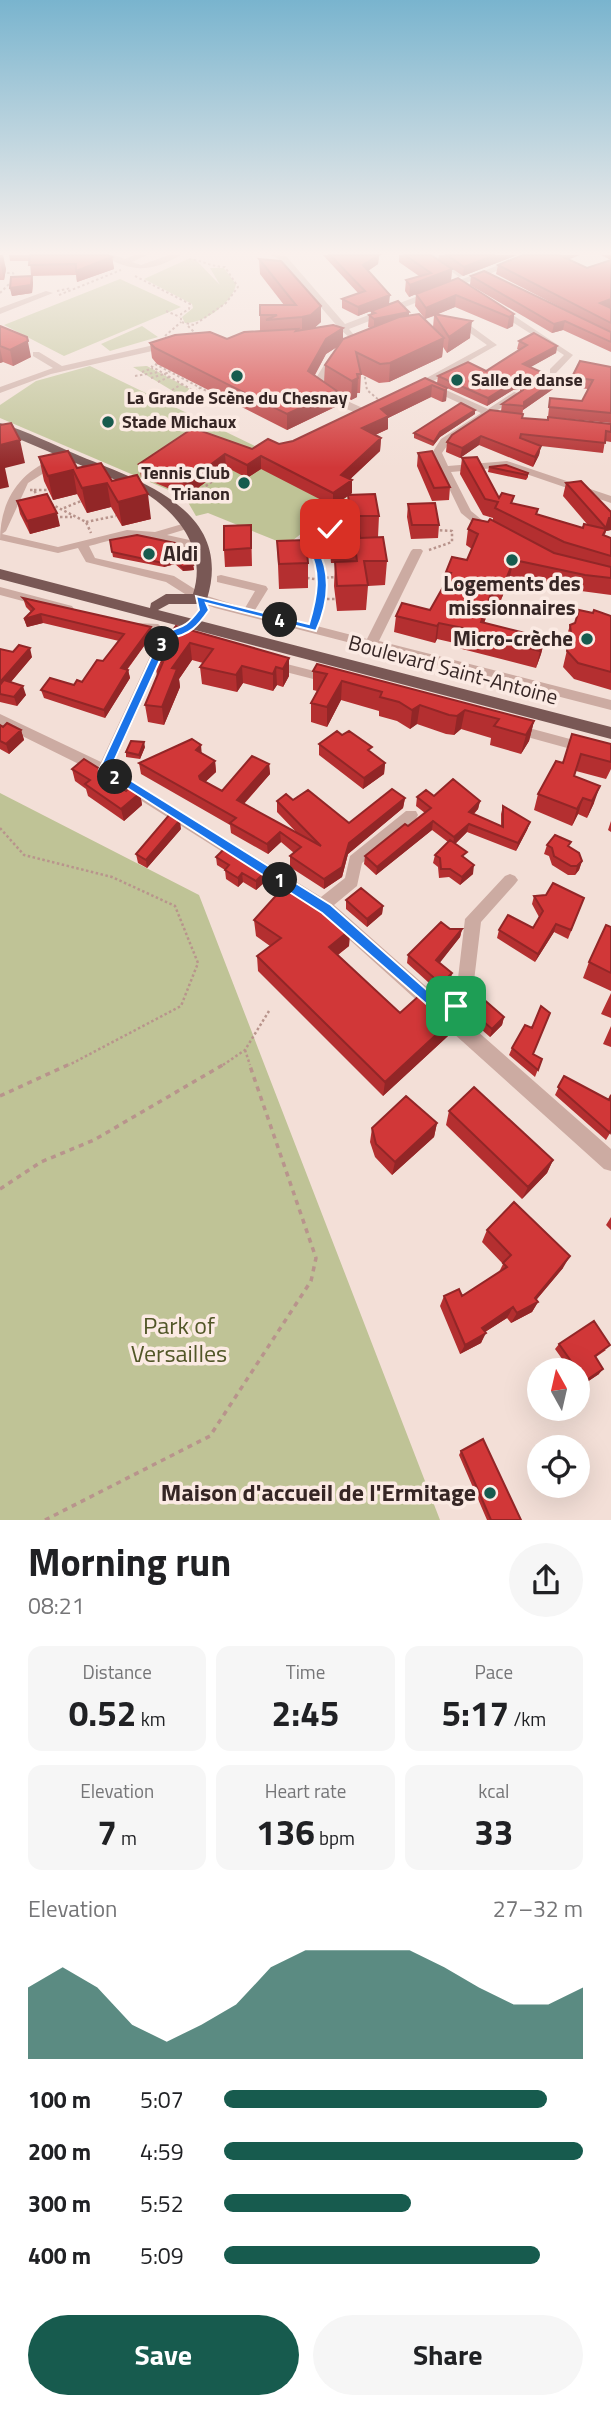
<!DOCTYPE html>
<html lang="en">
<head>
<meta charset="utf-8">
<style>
  :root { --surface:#fff; --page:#f6f6f6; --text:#202124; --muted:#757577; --accent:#175b4e }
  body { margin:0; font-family:"Titillium Web",sans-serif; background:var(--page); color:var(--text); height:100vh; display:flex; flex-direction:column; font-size:26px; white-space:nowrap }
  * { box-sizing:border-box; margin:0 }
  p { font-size:23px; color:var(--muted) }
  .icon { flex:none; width:38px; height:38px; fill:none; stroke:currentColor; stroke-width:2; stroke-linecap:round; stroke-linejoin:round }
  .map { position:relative; height:1520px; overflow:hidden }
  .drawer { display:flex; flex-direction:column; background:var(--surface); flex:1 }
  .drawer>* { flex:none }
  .needle { width:46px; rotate:352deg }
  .fabs { position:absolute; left:527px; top:1358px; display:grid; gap:14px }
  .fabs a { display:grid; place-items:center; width:63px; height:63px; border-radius:50%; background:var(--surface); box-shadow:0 7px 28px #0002; font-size:35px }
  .pin { position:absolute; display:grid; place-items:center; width:60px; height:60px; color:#fff; margin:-30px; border-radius:14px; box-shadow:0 4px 10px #0006 }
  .km { position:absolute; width:35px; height:35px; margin:-18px; border-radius:50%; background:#222; color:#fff; font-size:19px; line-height:35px; text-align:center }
  .round { display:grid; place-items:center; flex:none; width:74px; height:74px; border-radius:37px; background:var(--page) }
  .head { display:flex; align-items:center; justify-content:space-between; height:119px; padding:0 28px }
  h1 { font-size:38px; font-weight:700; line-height:52px }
  .metrics { display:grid; grid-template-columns:repeat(3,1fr); gap:10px; height:119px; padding:7px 28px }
  .metrics div { display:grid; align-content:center; border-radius:14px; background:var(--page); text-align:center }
  .metrics b { font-size:35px; font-weight:700 }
  .metrics small { font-size:19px; font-weight:400 }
  .metrics p { font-size:19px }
  .chart { height:196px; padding:14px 28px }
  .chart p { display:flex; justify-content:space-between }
  .chart svg { width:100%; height:126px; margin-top:7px; fill:var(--accent); opacity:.7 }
  .cta { display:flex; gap:14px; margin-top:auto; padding:14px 28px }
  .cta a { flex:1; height:80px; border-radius:42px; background:var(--accent); color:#fff; font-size:28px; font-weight:700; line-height:80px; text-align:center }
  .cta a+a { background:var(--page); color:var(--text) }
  ul { padding:0 28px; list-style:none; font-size:23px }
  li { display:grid; grid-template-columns:112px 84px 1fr; align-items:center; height:52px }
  li i { height:18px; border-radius:9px; background:var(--accent) }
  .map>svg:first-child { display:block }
  .green { fill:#bfc396 }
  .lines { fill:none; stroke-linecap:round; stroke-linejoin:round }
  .path-far2 { stroke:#b8948c; stroke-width:2; stroke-dasharray:2.5 2.5; stroke-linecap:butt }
  .path-far1 { stroke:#b8948c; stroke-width:2.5; stroke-dasharray:2.5 2.5; stroke-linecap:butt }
  .path { stroke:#b8948c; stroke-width:3.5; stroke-dasharray:5 5; stroke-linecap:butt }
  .minor { fill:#ccaba2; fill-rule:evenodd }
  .major { fill:#795855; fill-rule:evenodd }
  .wall { fill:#b42f30; fill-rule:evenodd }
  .shaded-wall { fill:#922627 }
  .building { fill:#d13738; stroke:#922627; stroke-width:2 }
  .route { fill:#1a73e8; stroke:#fff; stroke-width:2 }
  .poi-dot { fill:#175b4e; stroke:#fbeae3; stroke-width:2.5 }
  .labels { text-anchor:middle; stroke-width:7; stroke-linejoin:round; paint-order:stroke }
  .far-poi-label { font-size:18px; font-weight:bold; fill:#362625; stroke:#fbeae3; text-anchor:start }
  .poi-label { font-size:21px; font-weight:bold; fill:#362625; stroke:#fbeae3; text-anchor:start }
  .street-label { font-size:21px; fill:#362625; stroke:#fbeae3 }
  .near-park-label { font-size:24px; fill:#515627; stroke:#fbeae3 }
  .near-poi-label { font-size:24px; font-weight:bold; fill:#362625; stroke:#fbeae3; text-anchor:end }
</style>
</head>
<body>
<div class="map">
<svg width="611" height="1520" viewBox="0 0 611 1520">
  <rect width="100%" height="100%" fill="#f3dfd7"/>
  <path class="green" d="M188,259H195L220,285L210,268H224L236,284C233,303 203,324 185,323L182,317L193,308L192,304L144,279Z
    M120,279L181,307L64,356L4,325Z
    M142,326L158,337L110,351L101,344Z
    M90,366L352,493L287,545L208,513L196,516L185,497L0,418V405L36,381Z
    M146,366H147L190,389L181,396L133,367Z
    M0,793L199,895L440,1520H0Z"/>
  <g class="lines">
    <path class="path-far2" d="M135,276L190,304L189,309L181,314V322L194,325L226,303L238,287L225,267C210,267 201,259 186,259
      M57,291L71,288
      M0,293L15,278L13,273H5
      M59,295L121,270
      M166,311L180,317
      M188,326L198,336
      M165,336L181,322
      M155,364L220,398
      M151,366L194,391
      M142,372L153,368
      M364,372L367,390L380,401
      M135,376L159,372
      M151,378L170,372
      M158,382L171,376
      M172,390L184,383
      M188,401L186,396L200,388"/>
    <path class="path-far1" d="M30,490H34L39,499
      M34,490H49
      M185,500L231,469
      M51,504L86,522L91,533
      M64,508L81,501
      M55,517H72
      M337,518L342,505
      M86,522L116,516
      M429,550L452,542V531L436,530
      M319,559L330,554
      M307,578L322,580
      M321,578L336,577
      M322,599H335
      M315,619C323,593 325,571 312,547L315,539L330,529
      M0,828L24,855L112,877L175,906L198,963L181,1006L69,1065
      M245,1050L250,1065
      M223,1065L245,1050L269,1011"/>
    <path class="path" d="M0,1096L72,1063
      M0,1189L41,1162L94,1140L226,1063
      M45,1520L210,1436L311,1281L316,1258L249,1063"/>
    <path class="minor" d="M102,255H114L125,259L135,255H147L132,262L141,265L169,255H181C150,273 131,272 102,255Z
      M271,255L286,256L345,324L525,255H537L349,329L354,335L350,338L342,331L324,336V332L338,327L280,260Z
      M429,255H439L466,275L459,277Z
      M46,291L53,293L0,314V308Z
      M495,307H501L573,355L556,373H550V369L564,355L495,311Z
      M453,323L471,326L497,345L416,391H410V387L487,345L466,330L450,328V324Z
      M167,342L170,343V347L51,374L0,393V387L53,368L33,356V352H39L62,366Z
      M331,354L339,356L321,385L332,394L367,410V414C352,415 322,397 311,386Z
      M429,385H435L488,409L514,392L522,394L495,412L498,415L496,417H489L449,443L442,453L448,466L507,461L611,496V503L506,467L451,472L471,511L493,529L487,532L483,531L461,513L432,453L441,439L481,413L429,389Z
      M56,458L60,459V463L28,483L6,531L2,534L58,547L127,530L155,532L189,522L193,523V527L167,535L203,543V547C186,551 171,542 154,539C131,534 111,540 89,546L95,558L174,576L204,595L245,608L255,591L217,582V576L221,575L266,586L268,589L255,610L367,639L411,551L413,549H421L423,551L379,641L611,700V710L215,608L196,601L166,582L86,562L78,548L58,553L0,540C0,502 19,471 56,458Z
      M0,587L72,606L74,609L68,613L0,595Z
      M135,623L158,624L172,636L112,768L321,897L345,878L350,856L406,811H416L418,815L416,819L362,863L357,886L334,905L447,1005L456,995L465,919L505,876L510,874L515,876L518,880L515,884L481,922L472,998L459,1015L611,1149V1171L604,1169L321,914L99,774L0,725V714L101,762L159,637L151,631L131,630L129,627Z
      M271,660L334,676L335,679L329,683L266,667L265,664L266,661Z
      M514,724L611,750V760L509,732L507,729Z"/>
    <path class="major" d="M0,423C27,431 54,445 80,456C143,482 234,511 207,599L199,604H169L158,610L611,727V739L0,579V569L150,608L151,603L166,594H193C207,550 180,515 144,492L0,431Z"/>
  </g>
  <path class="wall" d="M0,255L6,269L4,280H0Z
    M9,255H108L112,257L114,269L77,282L76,275L32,276L33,283L32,293L12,296L10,288L31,276L30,261H10Z
    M323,255H379L378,264L368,271L389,304L409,316L433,327L434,316L425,319L415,306L416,294L409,297L405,291L406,280L419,276L399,262V255H431L452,269L451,280L458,278L514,314L513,326L507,329L455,307L436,315L470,338L447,353L443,347L442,357L389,382L379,383L361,374L360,393H357V397L351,400L337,392V406L287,430L157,364L152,358L150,343L227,339L260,331V305H284L260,274L259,259L321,322L314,328L343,339L370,328L368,327L369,315H371V311L358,316L342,308V299L358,293ZM337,347L325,365L324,382L315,375L326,354Z
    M439,255H517L463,276L438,259Z
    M601,255H611V260Z
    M568,259L587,268L611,260V307L610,308H611V352L563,330L552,333L470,285L471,276L585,320L496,274L498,265Z
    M0,326L31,357L13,366L3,362L0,363Z
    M519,341L557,346L556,353L530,367L556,387L523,410L522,418L611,424V442L605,441L603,453L541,446L539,455L533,467L479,445L460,458L446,452L447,442L501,411L502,404L520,392V389L513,390L487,406L447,388L446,401L442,402L431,397L388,418V429L375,435L381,438L380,451L350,479L352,493L349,495L379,516L378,537L387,561L385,585L368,586L366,610L337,611L334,586L335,563H331L329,541V516H347L348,496L333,506L261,469L247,478L226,467L187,496L141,477L139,464L252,449L279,444L293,441L437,383L438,376L486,371L519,350L517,349Z
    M611,367V423L548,417L550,398L582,401L588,389L570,387L572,377Z
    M475,414L440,437L433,446L414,438V433Z
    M418,453L450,487L449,500L432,501L417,466Z
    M39,457L77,468L112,481L151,519L122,526L111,507L87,513L77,494L53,500L44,481Z
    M462,458L499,498L514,496L512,503L538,509L537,514L583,528L587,524L563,496L566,483L611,512V530L606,531L604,536L611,538V595L581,591L510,576L501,600L493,599L484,623L545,638L541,654L536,668L458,648L459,644L437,639L435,643L394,632L396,616L430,610L444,585L446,572L467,560L472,549L466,545L468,529L493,521V518L483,515L460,474Z
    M489,467L528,473V477L526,480L488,472Z
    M17,501L60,526L30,534L20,514Z
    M408,504L439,525L438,538L411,539L407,517Z
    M251,525L252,566L225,567L224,550Z
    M110,540L193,565L194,570L183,571L175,564L164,567L113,557Z
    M277,541L308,563V588L279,589Z
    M23,598L152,635L127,670H128L130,678L105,718L44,698L41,690L74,685L82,682L103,661L119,641L43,623L27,627L24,619L31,612L26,607Z
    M611,616V690L574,679L563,667L567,650L565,642L570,625Z
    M168,637L289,658V676L283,687L277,685L273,691L243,683L237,692L202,684L200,667L203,663L192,660L179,679L180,687L164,725L148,722L145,705L157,676L155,661L169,642Z
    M0,649L32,657L11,682L26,695L17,706L0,702Z
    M313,671L534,721L529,741L521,754L490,745L491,738L461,729L454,735L446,734L417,724L410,729L397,721L379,716V711L341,700L327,727L311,722V703L317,691L313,690Z
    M0,725L21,730L24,740L9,754L0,749Z
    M572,734L611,744V769L606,779L576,771L574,776L594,803L587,818L578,814L572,826L534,810L538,794L563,763Z
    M319,744L372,753L385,763L384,774L363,789L319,755Z
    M145,747L140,759L126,757V752Z
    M202,753L215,761L216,772L205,782L222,791L269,764L270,774L244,804L298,834L277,812V801L293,800L349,823L405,798L403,808L348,854L342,877L324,889L290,867V856L294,853L281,842L268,854L231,833L230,825L141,774L139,763Z
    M72,769L113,783L126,791L140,793L142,805L124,821L88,796L86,789L75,781Z
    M434,796L480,801L478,809L474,814L501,826V814L503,806L530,822L527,830L516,851L467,832L455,844L465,859L473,874L460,885L449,877L439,878L438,867L433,863L435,855L448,842L432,830L376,875L364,864L365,856L425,813L416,806L417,797Z
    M611,821V832L608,830Z
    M181,829L147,868L138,863L136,854Z
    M547,845L570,847L582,861L579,870L575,875H568L552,865L549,856L544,854Z
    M216,857L265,882L256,890L243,882L238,887L226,879L225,870L217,865Z
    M534,896L581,906L568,939L554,932L535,962L497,938L499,930L533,928L539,917L532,904Z
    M346,900L383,906L382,914L367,927L346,909Z
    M254,920L350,930L349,946L338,955L400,1013L451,1021L448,1036L383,1096L258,971L257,956L270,946L256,936Z
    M611,927V991L583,978L589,962Z
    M450,929H462L460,937L439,963L452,973L450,981L439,992L407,963L408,955Z
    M611,993V1018L601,1014Z
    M469,1009L504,1017L502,1025L490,1037L467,1017Z
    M611,1026V1047L603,1044Z
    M512,1048L533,1054L542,1059L535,1077L509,1055Z
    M564,1076L608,1099L611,1094L610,1133L606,1140L555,1095Z
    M449,1111L553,1160L547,1173L522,1199L446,1125Z
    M437,1123L434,1137L392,1175L375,1157L370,1142L372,1128Z
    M611,1217V1230L606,1225Z
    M487,1230L563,1268L536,1300L538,1302L532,1312L511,1323L507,1318L485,1332L481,1343L460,1354L440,1306L444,1296H462L499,1272L503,1264L482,1242Z
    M559,1344L606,1350L596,1357L599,1374L581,1386L578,1381V1370H570L555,1349Z
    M461,1451L521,1520H487L459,1455Z"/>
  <path class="shaded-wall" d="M0,255H3L6,269L4,280L0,261Z
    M379,255L378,264L363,274V265Z
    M495,255H517L463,276L464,267Z
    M558,255H580L557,264Z
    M112,257L114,269L77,282L76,271Z
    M452,269L451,280L409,297L410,285Z
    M32,276L33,283L32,293L12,296L10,288Z
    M390,295L389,304L358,316V307Z
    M456,295L455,307L425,319L426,308Z
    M611,299V307L598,312L600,303Z
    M321,306V322L311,331L302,333V317Z
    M409,312V323L374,332V319Z
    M514,314L513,326L507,329L509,317Z
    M472,321L470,338L447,353L449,337Z
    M565,321L563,330L552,333L554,324Z
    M343,328V343L326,354L308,387V371L326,339Z
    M27,337L31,357L13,366L10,350Z
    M444,338L442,357L389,382L390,363Z
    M557,346L556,353L522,372L523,364Z
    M0,348L3,362L0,363Z
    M358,378L357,397L351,400L352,381Z
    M557,379L556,387L523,410L524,402Z
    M514,382L513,390L487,406L488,398Z
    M432,385L431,397L388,418V429L362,441V428L381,409Z
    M447,388L446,401L442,402L444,390Z
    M337,391V406L287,430V414Z
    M475,410V414L440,437L433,446L434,442L440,432Z
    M481,436L479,445L460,458L462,448Z
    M381,438L380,451L342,487L352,480V493L333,506V493L341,475Z
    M20,440L25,463L5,468L9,487L0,489V445Z
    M541,446L539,455L533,467L535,457Z
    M225,454L226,467L187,496L186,483Z
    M261,456V469L247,478V465Z
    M73,470L77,494L53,500L48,476Z
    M107,483L111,507L87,513L82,488Z
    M148,494L151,519L122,526L118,502Z
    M57,513L60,526L30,534L27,521Z
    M609,518H611V530L606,531L603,541Z
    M175,559V564L164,567L163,563Z
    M514,560L510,576L501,600L504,584Z
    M193,565L194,570L183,571L182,567Z
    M495,582L493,599L478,639L481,622Z
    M41,614L43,623L27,627L24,619Z
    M439,623L437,639L435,643L437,626Z
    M151,627L152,635L122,676L121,668Z
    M545,638L541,654L536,668L540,651Z
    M190,643L192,660L179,679L180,687L164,725L162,707L172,668Z
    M30,648L32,657L3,691L1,682Z
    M289,658V676L283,687V669Z
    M242,666L243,683L237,692L236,675Z
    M276,667L277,685L273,691V674Z
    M128,670L130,678L105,718L104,710Z
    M342,681L341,700L327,727V707Z
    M23,686L26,695L17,706L14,697Z
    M420,705L417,724L410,729L412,710Z
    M465,710L461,729L454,735L457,716Z
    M534,721L529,741L521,754L526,735Z
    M21,730L24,740L9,754L6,744Z
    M144,742L145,747L140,759L139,755Z
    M201,745L202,756L196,750Z
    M215,761L216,772L200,787L199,776Z
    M385,763L384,774L363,789L364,778Z
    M269,764L270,774L238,810L237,800Z
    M600,786L594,803L587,818L592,801Z
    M140,793L142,805L124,821L121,809Z
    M405,798L403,808L348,854L342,877L324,889V879L349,843Z
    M583,798L578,814L572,826L577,809Z
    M480,801L478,809L467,820L469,812Z
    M180,820L181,829L147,868L146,860Z
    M433,821L432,830L376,875L377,867Z
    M530,822L527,830L516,851L518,843Z
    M469,824L467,832L453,846L454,837Z
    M280,832L281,842L268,854L267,844Z
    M582,861L579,870L575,875L577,866Z
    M474,865L473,874L460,885L462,877Z
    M242,873L243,882L238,887V878Z
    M264,873L265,882L256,890V881Z
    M383,906L382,914L367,927V919Z
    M556,924L554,932L535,962L538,954Z
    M462,929L460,937L435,969L436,960Z
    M350,930L349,946L328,962L329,947Z
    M452,973L450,981L439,992L441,984Z
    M504,1017L502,1025L490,1037L492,1029Z
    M451,1021L448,1036L383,1096L385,1082Z
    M437,1123L434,1137L392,1175L395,1162Z
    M553,1160L547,1173L522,1199L528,1187Z
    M570,1256L563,1268L532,1305L538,1302L532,1312L511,1323L517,1313L535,1298Z
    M513,1307L507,1318L477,1337L482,1328Z
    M486,1333L481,1343L460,1354L465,1345Z
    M603,1369L599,1374L581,1386L585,1381Z"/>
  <path class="building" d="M30,255H108L112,257L76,271V264L29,265Z
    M330,255H379L363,265L390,295L358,307L342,299L365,291Z
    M405,255H431L452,269L410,285L406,280L431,273Z
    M447,255H495L464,267Z
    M523,255H559L587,268L611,260V299L600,303L611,308V323L498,265Z
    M259,259L281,261L321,306L311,315L302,317L266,320L277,315H260V305H296Z
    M484,271L611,332V342L565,321L554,324L471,276Z
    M32,276L31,285L10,288L11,277Z
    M458,278L514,314L509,317L456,295L426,308L416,294Z
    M398,301L409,312L374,319L369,315L375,313L371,311Z
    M419,314L444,338L390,363L380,364L356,352L361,374H357L358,378L352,381L325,365L343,339L399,317Z
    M434,314L472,321L449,337Z
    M333,325L343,328L326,339L308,371L337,391L287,414L155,348L150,343L175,335L210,332L227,339L244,332L298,329L296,331Z
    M0,326L27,337L28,341L10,350L0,346Z
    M534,333L557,346L523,364L557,379L524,402V406L502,404L523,390L521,381L514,382L488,398L438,376L468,362L486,371L527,345L519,341Z
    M580,361L611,367V413L549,407L550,398L582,401L593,380L572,377Z
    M425,378L447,388L444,390L432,385L381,409L389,416L362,428L381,438L341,475L352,480L333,493L261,456L247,465L225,454L186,483L139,464L193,428L252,449L268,439L279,444L293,441Z
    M461,403L475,410L440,432L434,442L414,433Z
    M490,410L523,414L522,418L548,420V417L611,424V432L606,431L605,443L521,434L520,438L541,446L535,457L481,436L462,448L447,442L452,435Z
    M11,423L20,440L0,445V425Z
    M68,451L77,468L101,463L112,481L137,475L148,494L118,502L107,483L82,488L73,470L48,476L39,457Z
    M432,451L450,487L434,488L418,453Z
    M477,457L499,498L502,493L514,496L511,503L538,509L536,514L583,528L584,524L606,529L603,535L611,538V556L564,542L495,508L498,502L485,499L462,458Z
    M506,465L528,473L527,475L489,467Z
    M581,481L611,512V518H609L606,528L566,483Z
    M47,494L57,513L27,521L17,501Z
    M375,494L379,516H357L360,538L383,537L387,561H364L368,585L337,586L335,562L357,561L354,538L332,539L329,516H351L348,495Z
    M435,503L439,525H412L408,504Z
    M473,519L488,522L490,519L554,553L611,567V578L585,575L514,560L504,584L495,582L481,622L545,638L540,651L461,632L463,628L439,623L437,626L396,616L402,603L430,610L451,573L446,572L452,557L467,560L478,534L468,529Z
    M251,525V548L224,550V526Z
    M137,535L175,543L186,551L193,565L182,567L175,559L163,563L112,552L110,540Z
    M306,540L308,563L279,564L277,541Z
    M23,598L151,627L121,668L128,670L104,710L41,690L50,678L74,685L77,680L82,682L97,660L103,661L124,634L41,614L24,619L34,609Z
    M579,610L593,613L594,610L611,616V672L578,663L567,651L571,633L570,625L575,623Z
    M176,626L289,658L283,669L276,667L273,674L242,666L236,675L200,667L213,649L190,643L172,668L177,669L162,707L145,705L163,662L155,661L172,638L168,637Z
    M19,645L30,648L0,682V649L13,652Z
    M317,664L534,721L526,735L494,726L499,719L465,710L457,716L449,715L420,705L412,710L399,702L380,697L382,692L342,681L327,707L311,703L327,674L313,671Z
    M4,680L23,686L14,697L0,694V685Z
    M7,723L21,730L6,744L0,741V725L3,727Z
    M337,731L342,735L349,731L372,747L368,750L385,763L364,778L319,744Z
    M572,734L611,744V762L581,754L574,776L600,786L592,801L583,798L577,809L538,794L556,761L563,763Z
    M192,739L201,745L196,750L215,761L199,776L200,779L222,791L252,756L269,764L237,800L321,846L277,801L286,794L293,800L308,790L349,823L392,789L405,798L349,843L342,867L324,879L290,856L301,847L280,832L267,844L230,823L236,818L139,763Z
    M131,741L144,742L139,755L126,752Z
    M84,759L111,776L107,779L126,791L130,787L140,793L121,809L85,784L90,780L72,769Z
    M453,779L480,801L469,812L503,827V806L530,822L518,843L469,824L454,837L433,821L377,867L365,856L405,824L408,826L431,808L417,797L426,790L434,796Z
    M170,814L180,820L146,860L136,854Z
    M555,835L571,842L568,846L579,853L582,861L577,866H571L554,856L552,848L547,845Z
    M450,840L467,852L462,856L474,865L462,877L450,869H441L440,858L435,855Z
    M225,848L264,873L256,881L242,873L238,878L225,870L229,865L216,857Z
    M289,881L350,930L329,947L400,1013L421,994L451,1021L385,1082L257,956L281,938L254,920Z
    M553,883L584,898L571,930L556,924L538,954L499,930L508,915L533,928L543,911L534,896L546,895Z
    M361,888L383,906L367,919L346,900Z
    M441,922L450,929H462L436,960L452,973L441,984L408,955Z
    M606,925L611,927V973L589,962Z
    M481,997L504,1017L492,1029L469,1009Z
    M541,1006L550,1013L533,1054L542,1059L538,1070L512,1048L525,1025L532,1028Z
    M564,1076L609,1100L611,1095V1129L610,1133L558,1087Z
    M474,1087L553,1160L528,1187L449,1111Z
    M406,1096L437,1123L395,1162L376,1144L372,1128Z
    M514,1202L570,1256L535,1298L538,1302L517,1313L513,1307L482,1328L486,1333L465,1345L444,1296L459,1289L462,1296L507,1267L503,1263L511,1255L487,1230Z
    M594,1321L610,1345L595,1356L603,1369L585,1381L559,1344Z
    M483,1439L521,1520H491L461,1451Z"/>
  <linearGradient id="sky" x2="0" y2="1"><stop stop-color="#79b4ce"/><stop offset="0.54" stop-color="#faf1ed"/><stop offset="1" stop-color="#faf1ed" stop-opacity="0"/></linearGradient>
  <rect width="611" height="468" fill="url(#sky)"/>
  <path class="route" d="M326,527L334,529L319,540L317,547C332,574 328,604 316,631L206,603L209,610C198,626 190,635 170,638L111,768L331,905L446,1007L456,1000L461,1002V1011L447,1022L322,913L99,770L161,636C179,623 181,634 199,610L196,596L309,624C317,597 322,573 308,547L312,537Z"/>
  <g class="poi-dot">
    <circle cx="237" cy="376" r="7"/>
    <circle cx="457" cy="380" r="7"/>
    <circle cx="108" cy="422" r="7"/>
    <circle cx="244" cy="483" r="7"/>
    <circle cx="149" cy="554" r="7"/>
    <circle cx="512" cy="560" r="7"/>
    <circle cx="587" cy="639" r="7"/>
    <circle cx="490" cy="1493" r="7"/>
  </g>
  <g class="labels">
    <g class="far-poi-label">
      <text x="471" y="386">Salle de danse</text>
      <text x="237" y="404" text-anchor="middle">La Grande Scène du Chesnay</text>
      <text x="122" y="428">Stade Michaux</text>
      <text x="230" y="479" text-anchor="end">Tennis Club<tspan x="230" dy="21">Trianon</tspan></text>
    </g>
    <g class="poi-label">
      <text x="163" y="561">Aldi</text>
      <text x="512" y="591" text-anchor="middle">Logements des<tspan x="512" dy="24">missionnaires</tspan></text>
      <text x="573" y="646" text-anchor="end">Micro-crèche</text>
    </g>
    <g class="street-label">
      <text transform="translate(453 670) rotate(15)" y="7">Boulevard Saint-Antoine</text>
    </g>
    <g class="near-park-label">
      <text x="179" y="1334">Park of<tspan x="179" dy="28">Versailles</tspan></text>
    </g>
    <g class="near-poi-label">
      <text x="476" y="1501">Maison d'accueil de l'Ermitage</text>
    </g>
  </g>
</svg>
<div class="fabs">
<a><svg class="needle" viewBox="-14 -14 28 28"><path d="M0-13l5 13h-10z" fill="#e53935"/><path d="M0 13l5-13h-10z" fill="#757577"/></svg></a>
<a><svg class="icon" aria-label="locate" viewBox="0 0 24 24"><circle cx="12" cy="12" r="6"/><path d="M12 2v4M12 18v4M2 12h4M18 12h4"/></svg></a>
</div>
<div class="pin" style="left:456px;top:1006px;background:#1e9e55"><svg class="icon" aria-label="arrive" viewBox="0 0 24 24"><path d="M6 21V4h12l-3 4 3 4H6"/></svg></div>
<div class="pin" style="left:330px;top:529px;background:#d93025"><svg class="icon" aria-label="check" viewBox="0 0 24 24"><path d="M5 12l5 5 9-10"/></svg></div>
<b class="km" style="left:280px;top:880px">1</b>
<b class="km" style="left:115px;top:777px">2</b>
<b class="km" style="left:162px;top:644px">3</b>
<b class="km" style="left:280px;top:620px">4</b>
</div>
<section class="drawer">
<div class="head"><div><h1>Morning run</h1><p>08:21</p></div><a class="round"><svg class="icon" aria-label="share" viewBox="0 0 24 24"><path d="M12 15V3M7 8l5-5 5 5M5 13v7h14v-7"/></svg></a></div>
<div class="metrics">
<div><p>Distance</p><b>0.52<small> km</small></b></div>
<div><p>Time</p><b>2:45</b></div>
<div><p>Pace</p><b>5:17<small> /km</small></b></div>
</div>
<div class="metrics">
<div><p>Elevation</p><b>7<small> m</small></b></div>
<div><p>Heart rate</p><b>136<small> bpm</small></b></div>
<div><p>kcal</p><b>33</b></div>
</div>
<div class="chart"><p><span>Elevation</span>27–32 m</p>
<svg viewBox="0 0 160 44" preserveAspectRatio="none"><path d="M0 44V19L10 12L20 19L30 32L40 38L50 32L60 25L70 12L80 6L90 6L100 6L110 6L120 12L130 19L140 25L150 25L160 19V44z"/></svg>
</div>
<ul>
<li><b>100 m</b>5:07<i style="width:90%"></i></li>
<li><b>200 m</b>4:59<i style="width:100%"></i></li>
<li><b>300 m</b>5:52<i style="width:52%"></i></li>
<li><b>400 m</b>5:09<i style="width:88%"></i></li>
</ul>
<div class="cta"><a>Save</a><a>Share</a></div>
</section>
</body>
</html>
